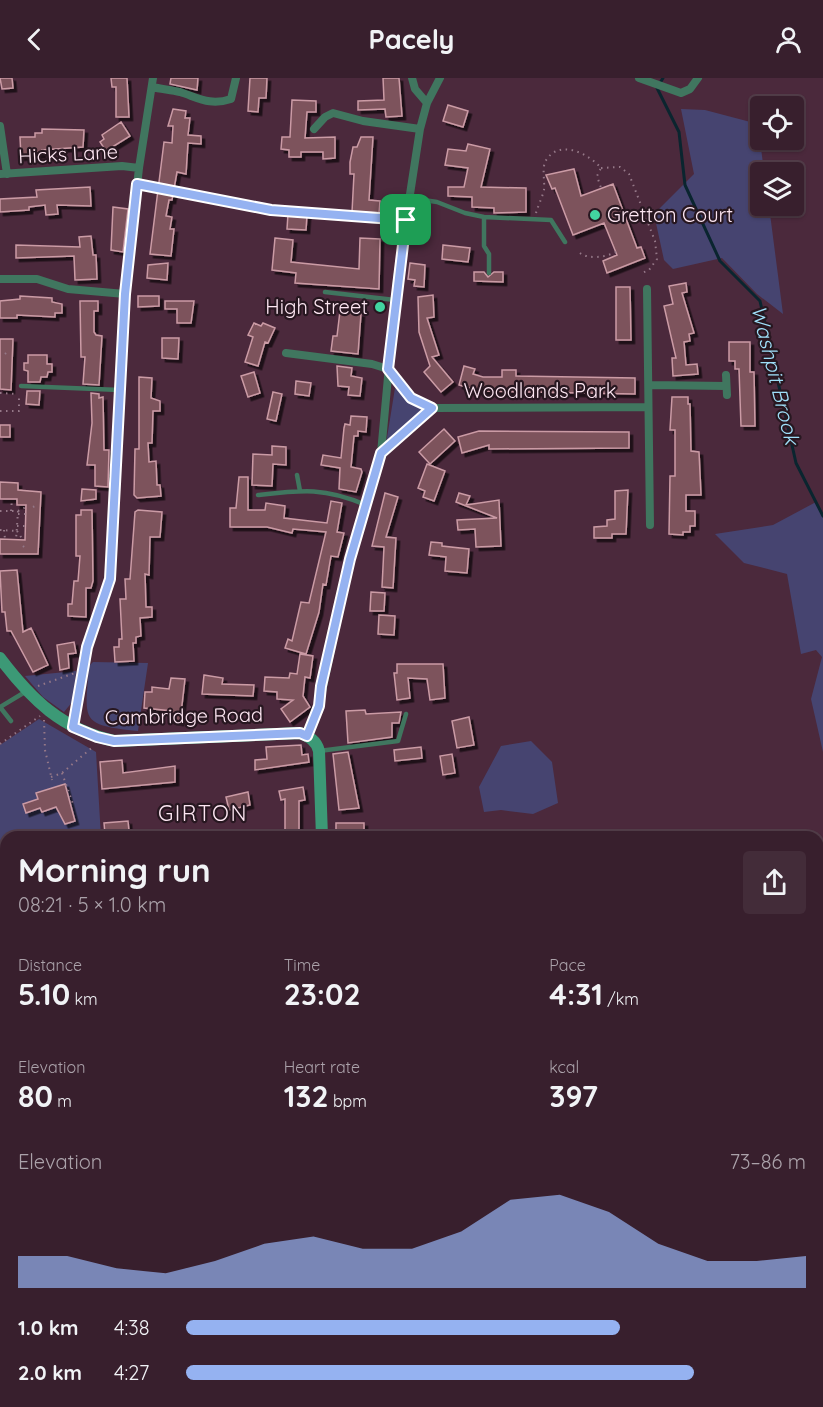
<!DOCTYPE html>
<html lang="en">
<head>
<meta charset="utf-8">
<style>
  :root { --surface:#381f2d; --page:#432c39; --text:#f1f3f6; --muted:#aba2aa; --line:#523d49; --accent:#95b2f1 }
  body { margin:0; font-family:Quicksand,sans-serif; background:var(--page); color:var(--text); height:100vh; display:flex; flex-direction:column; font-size:22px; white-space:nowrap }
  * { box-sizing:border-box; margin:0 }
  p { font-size:20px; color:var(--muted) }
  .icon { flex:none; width:33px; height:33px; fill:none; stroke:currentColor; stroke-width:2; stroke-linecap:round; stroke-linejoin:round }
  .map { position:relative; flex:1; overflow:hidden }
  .drawer { position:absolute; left:0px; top:753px; width:824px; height:576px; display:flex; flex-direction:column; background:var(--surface); border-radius:18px 18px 0 0; box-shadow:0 2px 4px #0004,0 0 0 2px var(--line) }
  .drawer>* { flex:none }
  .fabs { position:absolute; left:750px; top:18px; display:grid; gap:12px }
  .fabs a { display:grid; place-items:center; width:54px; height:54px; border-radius:6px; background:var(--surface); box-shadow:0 2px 4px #0004,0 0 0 2px var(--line); font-size:30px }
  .pin { position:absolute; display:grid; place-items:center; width:51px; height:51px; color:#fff; margin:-26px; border-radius:12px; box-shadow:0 3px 9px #0006 }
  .round { display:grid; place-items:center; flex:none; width:63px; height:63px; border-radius:6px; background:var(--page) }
  .head { display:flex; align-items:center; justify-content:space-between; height:102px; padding:0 18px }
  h1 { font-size:33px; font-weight:700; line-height:45px }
  .metrics { display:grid; grid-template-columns:repeat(3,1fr); gap:9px; height:102px; padding:6px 18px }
  .metrics div { display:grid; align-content:center }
  .metrics b { font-size:30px; font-weight:700 }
  .metrics small { font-size:16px; font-weight:400 }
  .metrics p { font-size:16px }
  .chart { height:168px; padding:12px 18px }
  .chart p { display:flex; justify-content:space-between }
  .chart svg { width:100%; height:108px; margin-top:6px; fill:var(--accent); opacity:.7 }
  ul { padding:0 18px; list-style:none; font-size:20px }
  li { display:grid; grid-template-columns:96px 72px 1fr; align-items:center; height:45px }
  li i { height:15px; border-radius:8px; background:var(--accent) }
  header { display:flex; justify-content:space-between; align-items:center; height:78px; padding:0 18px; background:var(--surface); font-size:27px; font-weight:700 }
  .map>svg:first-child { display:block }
  .built { fill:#593148 }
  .green { fill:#464470 }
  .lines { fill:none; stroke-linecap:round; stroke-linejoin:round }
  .stream { stroke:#0a252f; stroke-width:3 }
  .building { fill:#7d525c; stroke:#cb9ba5; stroke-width:1.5; filter:url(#shadow) }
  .path { stroke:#957888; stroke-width:2; stroke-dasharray:1.5 4.5; stroke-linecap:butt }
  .lane { stroke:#40765f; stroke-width:4.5 }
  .street { stroke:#40765f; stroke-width:8 }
  .secondary { stroke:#3c9976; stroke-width:12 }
  .route-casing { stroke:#fff; stroke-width:12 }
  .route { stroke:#95b2f1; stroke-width:8 }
  .poi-dot { fill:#42d4a0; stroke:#271720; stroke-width:2 }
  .labels { text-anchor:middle; stroke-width:4.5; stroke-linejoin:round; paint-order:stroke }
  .street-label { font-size:20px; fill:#fde6f2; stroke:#271720 }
  .poi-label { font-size:20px; fill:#fde6f2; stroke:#271720; text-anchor:start }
  .water-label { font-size:21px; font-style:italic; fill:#9fdff9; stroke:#271720 }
  .quarter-label { font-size:22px; letter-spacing:1.5px; fill:#fde6f2; stroke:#271720 }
</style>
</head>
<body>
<header><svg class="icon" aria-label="back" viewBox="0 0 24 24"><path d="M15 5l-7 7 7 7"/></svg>Pacely<svg class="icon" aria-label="person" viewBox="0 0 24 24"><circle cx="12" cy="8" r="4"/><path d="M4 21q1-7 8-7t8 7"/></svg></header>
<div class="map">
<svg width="823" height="1329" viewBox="0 0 823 1329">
  <defs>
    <filter id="shadow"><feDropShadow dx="3.5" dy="3.5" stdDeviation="0" flood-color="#0009"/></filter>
  </defs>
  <rect width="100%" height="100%" fill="#4b293c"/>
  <path class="built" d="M6,1295V1323H435L432,1329H3Z"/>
  <path class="green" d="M681,31L705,32L758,46L764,94H760V128H769L783,236L757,216L722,180L673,191L664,182L654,136L694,96Z
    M395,310L425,334L386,366Z
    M816,424L823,438V674L811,621L822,579L816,572L801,576L787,496L744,485L715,456L773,447Z
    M93,584L148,585L138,653C79,647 85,643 89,588Z
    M76,593L73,623L64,634L43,619L25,598Z
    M39,641L96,674L101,759H6V863L0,864V667Z
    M531,663L552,684L558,725L533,736L501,732L484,734L479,709L501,668Z
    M0,944L4,1032L5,1211L0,1212Z
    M6,1295V1323H313L315,1329H3Z"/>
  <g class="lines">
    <path class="stream" d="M663,0L657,10L679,54L685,107L720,183L760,223L796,385L823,438
      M818,1267L823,1260
      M767,1329L771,1323"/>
  </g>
  <path class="building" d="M0,0H12L13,10L2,11Z
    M111,0H127L129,39H116V9H112Z
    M171,0H198L197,12L170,6Z
    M250,0H267L266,20H259L258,34L248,33Z
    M383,0H399L402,38L386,39L385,31L358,32V23L384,22Z
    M292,22L316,23V34H307L305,60L335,59V80L323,81V74H301V79H289V72L281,71L282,59H290Z
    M448,27L468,33L463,49L443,43Z
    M173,31L186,33L185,40H190L188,57L201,58V66L188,65L186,96L177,94L172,122H169L166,138L172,139L170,151H174L171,178L150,176L164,64L172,65L173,48H168Z
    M121,44L130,58L106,73L100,64L104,61L102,57Z
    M42,51L84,52L83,69L42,72V76L21,79L20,59H35V55H42Z
    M361,59H373L369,122L380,123L379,135L352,134L354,96H350V84L353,69H357Z
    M468,66L490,71L481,109L526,110V134L494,135V130L472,129V119L448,118V109H464L468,90L445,87L448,71L466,73Z
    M574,91L581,118L613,106L637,170L641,169L645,180L607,195L603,183L617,177L604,145L573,157L555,110L552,111L546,97Z
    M90,109L91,128L57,127L58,136L46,137L45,127L29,129V132L0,134V121L37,119L36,112Z
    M113,129L128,131L123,174L111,172Z
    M288,136L307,137L306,152L287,151Z
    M91,158L93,177H96L97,201L75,202L74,178L16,180V167L80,169L79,159Z
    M275,160L293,162L291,184L359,191L360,160L380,161L379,211L295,205L296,195L272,192Z
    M443,167L470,170L468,184L442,181Z
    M168,185L167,202L147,200L148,187Z
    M410,185L425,187L424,209L414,208L415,202L408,201Z
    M474,194H484L488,199L494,194H503V204L474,203Z
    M686,205L687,214L682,215L694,255L689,256L690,263L684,264L686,287L697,286L698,296L673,298L672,280H676L664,228L673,226L669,208Z
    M616,209H630L631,262H616Z
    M433,217L434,239L427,240L439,277L432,279L453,304L441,314L424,294L430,288L419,254L418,219Z
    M20,218L52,220V224L62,226V235H55V239L17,237V240H0V223L20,221Z
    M138,218H159V228L138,229Z
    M80,223H98V233H94V254L96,257L102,258L99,307L83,306L85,279H81Z
    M165,223H194L191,245H177V231H165Z
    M340,233L361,236L358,276L331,273L333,258H337Z
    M254,245L261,248L263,245L275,250L268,265L265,264L258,288L245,284L253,259L248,257Z
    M162,260H179L178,281L162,280Z
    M0,261H13L11,312L0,311Z
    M729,264H750V294H754L755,348H741L739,291H735V283H729Z
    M28,277H47V286H52V294H48L47,299H41L40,304H28V293L24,292V285H28Z
    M337,288L352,290L351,298L362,300L360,318L348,317L349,309L338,308Z
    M464,288L475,291L473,296L483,299H502V292H516V298L635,300V316L479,313L459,307Z
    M254,294L260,315L248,319L241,298Z
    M139,299L152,300L151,320L160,323V333H153L152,365H148L149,384L156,383L157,407H160L161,418L137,420L134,417L135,371H139Z
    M296,303L311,305L309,318L295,316Z
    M27,313H40L39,327L26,326Z
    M273,314L282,316L276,343L267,341Z
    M91,315L99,316V320L103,319L104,372H109L108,409L95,408V387H87L92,345Z
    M672,319H688V326H690L691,373L699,374L701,417H686V433H695V448H690V454H683V457L669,456L670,398H675V352H670Z
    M351,338L367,339L366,354L358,353V358H354L351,389L361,391L362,394L356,414L339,411L340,390L321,387L323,377L341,380L344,350L345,346L350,347Z
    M0,347H10V359H0Z
    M444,351L455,363L430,386L419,374Z
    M479,353L629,354V370L489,371V367L462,375L458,359Z
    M272,368L286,369V387L273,386L272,408L252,407L253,376L272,377Z
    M427,386L445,393L434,423L423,419L425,413L418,410Z
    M239,399H248V432H265L266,425L285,428L284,440L327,445L331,423L342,425L337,454L344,455L338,479L331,478L326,507L323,506L319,534L306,576L285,570L288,561L292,563L301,524L309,525L326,454L293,451L292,455L267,449H230V430H236Z
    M0,404L18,405V412L41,414L38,476H0V461L25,462L26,427H17V421H0Z
    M82,411L96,412V421L81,423Z
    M628,412L626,456H612V460H594V449L607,448V442L615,441V413Z
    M385,415L398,419L386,459L396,460L393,510L382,509L384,469L372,468Z
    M459,415L470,418L466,427L499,422L501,468L476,469L475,451L458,452L457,442L497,440L456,424Z
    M81,432H92L93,503L91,510H86V539L68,538V526H72L74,503H78L80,478H76V437H81Z
    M138,432L162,434L160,459H150L149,497L145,496L146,529H152V539L140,540L141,558L136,559V565H133L134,583L115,584L114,569H119V561H122L120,521H126L125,501H130L135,434Z
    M431,464L442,465V468L469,471L467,495L445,493L446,479L429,477Z
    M17,492L23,554L31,550L48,587L33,594L11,553H7L5,534H2L0,493Z
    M371,514L385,515L384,533H370Z
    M379,537L395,538L394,557L378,556Z
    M74,564L76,575L68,576L69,590L60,592L57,567Z
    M300,576L313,578L310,600L305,599L303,618L310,629L290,644L281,631L293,622L277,621V614L264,613L265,599L289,600L290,595L297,596Z
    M397,586H443L445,620L430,622L427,601L408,600L410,620L397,622L394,595H397Z
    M204,597L223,600L222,606L254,607L253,618L202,616Z
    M171,600L185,601L180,644L171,642L172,633L144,630L145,614H152V609L169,611Z
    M365,632L366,636L401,634L399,645H392V659L348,665L346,633Z
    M469,639L474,667L457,670L452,643Z
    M301,667L302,677L308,676L309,684L255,692V682L267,681L266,669Z
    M421,669L422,680L395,683L394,672Z
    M348,674L359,730L339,732L333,676Z
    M452,676L455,695L443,697L440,678Z
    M122,682L123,695L175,688V704L102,711L100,684Z
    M65,706L75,743L65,746L56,729L42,734L40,730L26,735L23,726L38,721L36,715Z
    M303,709L305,722L299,723V759H285V721L281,722L279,713Z
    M248,714L250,727L229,732L226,719Z
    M128,743L129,753L105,756L104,745Z
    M336,745H364V756H361V759L336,758Z"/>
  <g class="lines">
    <path class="path" d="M601,90L620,89L629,96L655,163L657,181L649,192L642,195
      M146,108L271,132L396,141
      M536,135C538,128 542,120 544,112C545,104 542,92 545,84C558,60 588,75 601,90L597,98L601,110
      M580,175C588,181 603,180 616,174
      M5,276L7,274
      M0,315L18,316
      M0,333H19V316
      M33,429L35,428
      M0,433H18L16,462
      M11,433L12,421
      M18,433L26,429
      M18,436H26
      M17,448H26
      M0,452L17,453
      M4,452L5,461
      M17,453L23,462
      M23,468L25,470
      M38,608L75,595
      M44,642L45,672L52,702
      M0,666L40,638
      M62,695L73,726
      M51,699L62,695L94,668
      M0,1090V1095"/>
    <path class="lane" d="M410,120L437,124L465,135L484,139L551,142L565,164
      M484,139V168L489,176V195
      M325,214L395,222
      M21,308L120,312
      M297,397L300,413
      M258,417C302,412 324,409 366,427
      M11,643L0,629L25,614
      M319,673L398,663L406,636
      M424,1329L431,1327L436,1329"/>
    <path class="street" d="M412,0L415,11L427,25
      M639,0L681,15L690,11L698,0
      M152,9C161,11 171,12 180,14C199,20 210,28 231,21L236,0
      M0,48L7,96
      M314,51L325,39L333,35L363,43L420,51
      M0,96L122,88L139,90
      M0,201H37L68,211L125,216
      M647,211L650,447
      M286,275L372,286L388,291L411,319L432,330L648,329
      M726,297L727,317
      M649,307L726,308
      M381,375L432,330
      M73,649L88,569L110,501L125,216L139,90L153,0
      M307,658L319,628L350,481L381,375L397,201L420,51L427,25L440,0
      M818,936H823"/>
    <path class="secondary" d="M0,580C31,621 62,652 115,663L300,655C309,659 316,662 319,673L322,759
      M445,1323L446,1329"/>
  </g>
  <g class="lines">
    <defs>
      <path id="route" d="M137,106L271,132L406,142L388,291L411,320L432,330L381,375L350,481L321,608L319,628L307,658L300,655L114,663L97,659L73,649L87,569L110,501L125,216Z"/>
    </defs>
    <use href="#route" class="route-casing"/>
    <use href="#route" class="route"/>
  </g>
  <g class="poi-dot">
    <circle cx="595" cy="137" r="6"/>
    <circle cx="380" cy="229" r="6"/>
  </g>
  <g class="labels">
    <g class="street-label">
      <text transform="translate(68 76) rotate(-3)" y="7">Hicks Lane</text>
      <text x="540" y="320">Woodlands Park</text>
      <text transform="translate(184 638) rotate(-1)" y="7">Cambridge Road</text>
    </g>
    <g class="poi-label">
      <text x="607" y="144">Gretton Court</text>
      <text x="368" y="236" text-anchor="end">High Street</text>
    </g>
    <g class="water-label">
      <text transform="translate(775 297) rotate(76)" y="7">Washpit Brook</text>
    </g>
    <g class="quarter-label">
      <text x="203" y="743">GIRTON</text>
    </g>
  </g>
</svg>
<div class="fabs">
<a><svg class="icon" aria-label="locate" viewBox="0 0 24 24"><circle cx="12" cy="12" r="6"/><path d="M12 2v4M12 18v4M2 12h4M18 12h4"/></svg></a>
<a><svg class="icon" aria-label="layers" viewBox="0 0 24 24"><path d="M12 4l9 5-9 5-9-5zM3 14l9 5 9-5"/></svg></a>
</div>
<div class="pin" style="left:406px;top:142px;background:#1e9e55"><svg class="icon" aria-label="arrive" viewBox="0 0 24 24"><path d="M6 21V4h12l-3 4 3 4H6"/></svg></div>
<section class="drawer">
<div class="head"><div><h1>Morning run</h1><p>08:21 · 5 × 1.0 km</p></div><a class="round"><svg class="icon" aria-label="share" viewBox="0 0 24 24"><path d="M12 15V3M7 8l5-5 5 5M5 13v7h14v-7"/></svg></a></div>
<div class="metrics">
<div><p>Distance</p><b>5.10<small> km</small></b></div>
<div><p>Time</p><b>23:02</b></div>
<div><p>Pace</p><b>4:31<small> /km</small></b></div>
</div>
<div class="metrics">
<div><p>Elevation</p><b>80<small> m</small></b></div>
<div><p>Heart rate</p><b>132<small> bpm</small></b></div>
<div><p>kcal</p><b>397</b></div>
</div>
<div class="chart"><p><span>Elevation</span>73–86 m</p>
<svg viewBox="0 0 160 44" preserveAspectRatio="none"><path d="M0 44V31L10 31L20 36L30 38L40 33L50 26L60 23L70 28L80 28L90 21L100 8L110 6L120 13L130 26L140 33L150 33L160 31V44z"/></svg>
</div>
<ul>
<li><b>1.0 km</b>4:38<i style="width:70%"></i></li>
<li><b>2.0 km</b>4:27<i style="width:82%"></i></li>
</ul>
</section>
</div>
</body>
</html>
